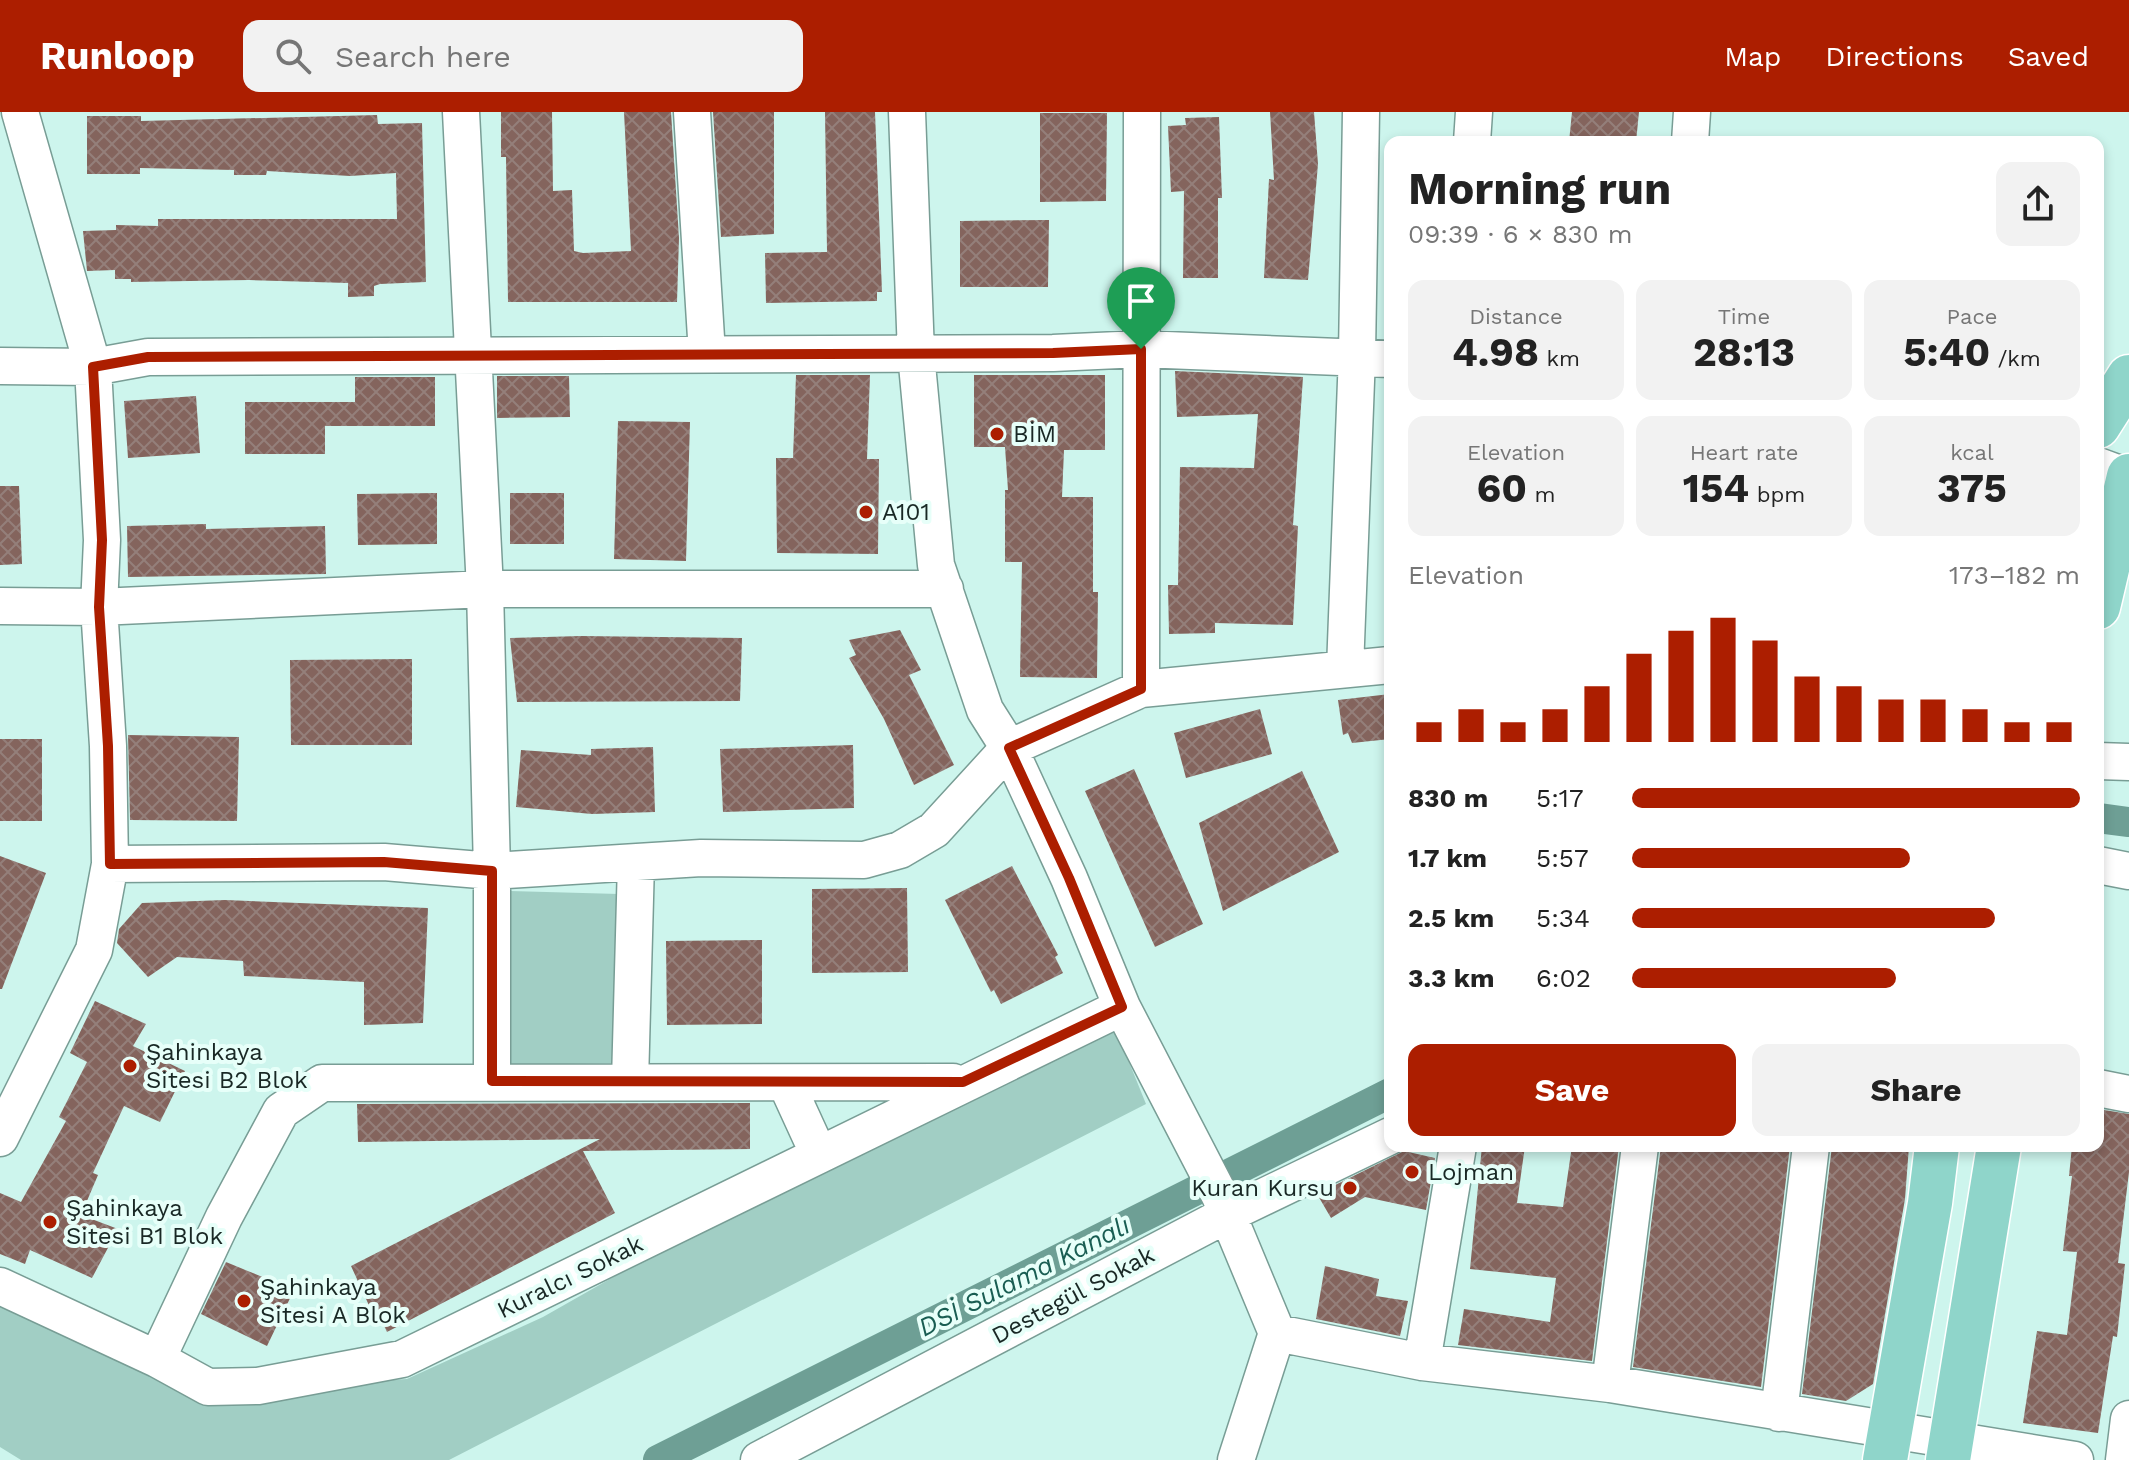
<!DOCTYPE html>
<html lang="en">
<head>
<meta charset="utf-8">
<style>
  :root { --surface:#fff; --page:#f2f2f2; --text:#222; --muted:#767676; --accent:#ac1e00 }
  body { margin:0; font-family:"Work Sans",sans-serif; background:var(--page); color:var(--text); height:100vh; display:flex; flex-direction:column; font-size:30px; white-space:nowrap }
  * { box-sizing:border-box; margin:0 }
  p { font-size:26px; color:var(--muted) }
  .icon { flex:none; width:44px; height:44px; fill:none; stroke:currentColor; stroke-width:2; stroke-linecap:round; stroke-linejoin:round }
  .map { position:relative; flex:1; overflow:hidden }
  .panel { position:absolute; left:1384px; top:24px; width:720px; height:1016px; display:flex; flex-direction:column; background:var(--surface); border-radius:16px; box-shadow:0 4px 12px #0003 }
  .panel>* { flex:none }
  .pin { position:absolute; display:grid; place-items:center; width:68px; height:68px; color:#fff; margin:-82px -34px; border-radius:50% 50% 50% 0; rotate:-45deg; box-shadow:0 0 8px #0007 }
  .pin .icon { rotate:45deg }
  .round { display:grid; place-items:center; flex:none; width:84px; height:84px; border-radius:16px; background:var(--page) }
  .headline { display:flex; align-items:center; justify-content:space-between; height:136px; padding:0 24px }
  h1 { font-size:44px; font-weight:700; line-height:60px }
  .figures { display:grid; grid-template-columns:repeat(3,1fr); gap:12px; height:136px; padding:8px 24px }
  .figures div { display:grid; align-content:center; border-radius:16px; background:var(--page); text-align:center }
  .figures b { font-size:40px; font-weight:700 }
  .figures small { font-size:22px; font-weight:400 }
  .figures p { font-size:22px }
  .chart { height:224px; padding:16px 24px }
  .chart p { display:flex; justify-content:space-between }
  .chart svg { width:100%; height:144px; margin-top:8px; stroke:var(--accent); stroke-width:6 }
  .primary-button { display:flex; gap:16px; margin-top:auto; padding:16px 24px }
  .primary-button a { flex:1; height:92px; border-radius:16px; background:var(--accent); color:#fff; font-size:32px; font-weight:700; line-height:92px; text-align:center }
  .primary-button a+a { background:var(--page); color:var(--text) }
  ul { padding:0 24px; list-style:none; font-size:26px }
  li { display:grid; grid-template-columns:128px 96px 1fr; align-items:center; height:60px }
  li i { height:20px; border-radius:10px; background:var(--accent) }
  header { display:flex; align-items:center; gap:48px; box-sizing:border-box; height:112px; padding:0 40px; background:var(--accent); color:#fff }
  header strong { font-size:38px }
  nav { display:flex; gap:44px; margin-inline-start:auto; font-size:28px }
  .search { width:560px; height:72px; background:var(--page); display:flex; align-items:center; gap:20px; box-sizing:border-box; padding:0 28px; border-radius:16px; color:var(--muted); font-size:30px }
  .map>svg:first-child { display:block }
  .green { fill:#a1cec4 }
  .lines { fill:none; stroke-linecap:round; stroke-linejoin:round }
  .canal { stroke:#6e9f95; stroke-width:30 }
  .building { fill:url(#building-cross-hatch) }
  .minor-casing { stroke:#789d95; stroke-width:39 }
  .major-casing { stroke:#fff; stroke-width:47 }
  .minor { stroke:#fff; stroke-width:36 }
  .major { stroke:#8fd5ca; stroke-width:44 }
  .route-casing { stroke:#fff; stroke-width:16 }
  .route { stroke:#ac1e00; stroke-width:10 }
  .poi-dot { fill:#ac1e00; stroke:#e7fff9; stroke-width:3 }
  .labels { text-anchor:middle; stroke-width:8; stroke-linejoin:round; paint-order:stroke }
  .poi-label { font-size:24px; fill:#192825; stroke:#e7fff9; text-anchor:start }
  .street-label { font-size:24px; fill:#192825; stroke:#e7fff9 }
  .water-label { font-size:26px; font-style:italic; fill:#195d52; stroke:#e7fff9 }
</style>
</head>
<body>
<header>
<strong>Runloop</strong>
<div class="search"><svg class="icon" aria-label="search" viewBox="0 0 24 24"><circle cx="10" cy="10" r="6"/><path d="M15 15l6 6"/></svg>Search here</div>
<nav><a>Map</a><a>Directions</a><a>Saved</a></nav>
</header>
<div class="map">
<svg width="2129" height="1348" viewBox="0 0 2129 1348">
  <defs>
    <pattern id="building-cross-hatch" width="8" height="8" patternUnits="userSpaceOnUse" patternTransform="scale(2)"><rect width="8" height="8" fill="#84645d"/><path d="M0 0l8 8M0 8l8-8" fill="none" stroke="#947f7a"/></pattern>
  </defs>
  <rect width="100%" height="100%" fill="#cdf5ed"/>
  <path class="green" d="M510,779L619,782L624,951L508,953Z
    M1112,908L1146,992L449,1348H21L0,1335V1182L193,1280L407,1267L543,1205L749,1088Z"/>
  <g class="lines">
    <path class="canal" d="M2098,706L2129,710
      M658,1348L1390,981"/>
  </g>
  <path class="building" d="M501,0H552L553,79L572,78L574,139L583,141L631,139L624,0H671L679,126L677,190H508L506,45H501Z
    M713,0H774V122L721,125Z
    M825,0H875L882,180H877V189L766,191L765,141L827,140Z
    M1270,0H1314L1318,52L1308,168L1264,166L1269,67L1274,68Z
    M1572,0H1639L1636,30H1569Z
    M1040,1H1107L1106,89L1040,90Z
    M377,3L378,12L422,11L426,170L380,172L374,174V184L348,185V171L249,168L131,170V167H115V158L87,159L83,119L116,118V113L158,114V107H397L396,61L350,64L267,59L266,63H234V58L140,56V62H87V4H141V9Z
    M1219,5L1222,86H1218V166H1183L1184,79L1171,80L1168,14L1186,13L1185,6Z
    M1049,108L1048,175H960V109Z
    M1175,259L1303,265L1293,413L1298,414L1293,513L1215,511V521L1169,522L1168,473H1178L1180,355L1254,356L1258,302L1177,305Z
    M796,263H870L867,347H879L878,442L777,441L776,346H793Z
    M974,263H1105V338H1064L1062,385H1093V480H1098L1097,566L1020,565L1022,450H1005V378H1008L1005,335H974Z
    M497,264H569L570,305L497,306Z
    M355,265H435V314H325V342H245V290H355Z
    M196,284L200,341L128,346L124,289Z
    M618,309L690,310L686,449L614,447Z
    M0,374H19L22,452L0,453Z
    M437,381V432L358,433L357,382Z
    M510,381H564V432H510Z
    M206,412V417L325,414L326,462L128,465L127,414Z
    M900,518L921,558L909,563L954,653L914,673L884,607L849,546L856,543L849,528Z
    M581,524L742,526L740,589L517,590L510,526Z
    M412,547V633H291L290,548Z
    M1390,582V627L1352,631L1348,621L1343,623L1338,588Z
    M1260,597L1272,642L1186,666L1174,621Z
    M128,623L239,625L237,709L130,708Z
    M0,627H42V709H0Z
    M853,633L854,696L723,700L720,637Z
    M653,635L655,700L592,702L516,695L521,638L591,643V637Z
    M1134,657L1203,812L1155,835L1085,679Z
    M1302,659L1339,740L1223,799L1199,711Z
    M0,744L46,761L2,877H0Z
    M1012,754L1058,843L1055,845L1063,861L1001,892L994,878L991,880L945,788Z
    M907,776L908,860L812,861V777Z
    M225,788L428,796L423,911L364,913V870L244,864L243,849L177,845L148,865L117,831L119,817L142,791Z
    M762,828V912L667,913L666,829Z
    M95,889L146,912L133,934L185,959L160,1010L124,994L93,1061L98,1063L81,1103L118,1117L92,1166L30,1138L25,1152L0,1142V1081L21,1090L66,1009L59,1005L87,950L70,941Z
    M750,991V1037L583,1039L615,1101L387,1220L376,1197L372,1200L351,1154L600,1027L358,1030L357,992Z
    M2098,997L2129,1002V1060L2118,1151L2125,1152L2117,1225L2113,1224L2098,1321L2023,1311L2037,1219L2067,1223L2077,1140L2063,1139L2072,1064H2069L2072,1034H2098Z
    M1482,1034H1525L1517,1091L1563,1095L1572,1034H1619L1592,1249L1458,1233L1464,1197L1550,1210L1556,1166L1470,1157Z
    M1661,1034H1790L1761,1275L1633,1255Z
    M1832,1034H1909L1905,1087L1873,1272L1846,1289L1802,1282Z
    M1404,1039L1435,1046L1426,1098L1365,1085L1331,1106L1317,1082Z
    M226,1150L294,1178L267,1234L201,1202Z
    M1325,1154L1379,1167L1376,1184L1408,1189L1400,1224L1316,1207Z"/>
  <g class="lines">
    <defs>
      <path id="minor" d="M692,0L707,242
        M907,0L916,242L936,453L985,598L1009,636L1069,766L1122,895L1220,1084L1277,1221L1236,1348
        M1472,30L1474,0
        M1690,30L1692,0
        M0,254L93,255L148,245L1053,241L1141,237L1390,247
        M2098,354L2128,365
        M0,494L99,495L485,477L461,0
        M1345,557L1357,243L1361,0
        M1141,577L1142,0
        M2098,649L2129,650
        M110,752L384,750L492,759L701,746L864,748L900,738L934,718L1009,636L1141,577L1390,553
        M2098,753L2129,759
        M492,969V759L485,477H945
        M630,970L636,750
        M786,971L819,1043
        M2098,976L2129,982
        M0,1026L94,838L110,752L108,634L99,495L102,428L93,255L20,0
        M0,1174L157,1247L208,1275L258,1274L402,1247L1122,895
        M1277,1221L1422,1250L1610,1272L2075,1348
        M157,1247L224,1105L281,999L322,971L953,970
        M1422,1250L1458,1034
        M1610,1272L1640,1034
        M1779,1301L1811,1034
        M759,1348L1226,1103L1390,1024
        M2124,1348L2129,1307"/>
      <path id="major" d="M2098,314L2129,265
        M2098,495L2129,364
        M1885,1348L1930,1091L1937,1034
        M1948,1348L1999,1034"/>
    </defs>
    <use href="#minor" class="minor-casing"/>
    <use href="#major" class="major-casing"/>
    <use href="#minor" class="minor"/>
    <use href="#major" class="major"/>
  </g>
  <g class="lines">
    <defs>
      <path id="route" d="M1141,237V577L1009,636L1069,766L1122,895L963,970L492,969V759L384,750L110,752L108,634L99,495L102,428L93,255L148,245L1053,241Z"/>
    </defs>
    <use href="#route" class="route-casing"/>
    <use href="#route" class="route"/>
  </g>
  <g class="poi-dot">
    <circle cx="997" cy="322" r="8"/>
    <circle cx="866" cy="400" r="8"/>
    <circle cx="130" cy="954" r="8"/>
    <circle cx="1412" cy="1060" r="8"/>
    <circle cx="1350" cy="1076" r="8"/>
    <circle cx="50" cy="1110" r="8"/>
    <circle cx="244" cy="1189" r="8"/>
  </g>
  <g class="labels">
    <g class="poi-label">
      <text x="1013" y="330">BİM</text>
      <text x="882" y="408">A101</text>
      <text x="146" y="948">Şahinkaya<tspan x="146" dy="28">Sitesi B2 Blok</tspan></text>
      <text x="1428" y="1068">Lojman</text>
      <text x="1334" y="1084" text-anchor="end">Kuran Kursu</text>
      <text x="66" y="1104">Şahinkaya<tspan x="66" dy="28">Sitesi B1 Blok</tspan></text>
      <text x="260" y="1183">Şahinkaya<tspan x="260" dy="28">Sitesi A Blok</tspan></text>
    </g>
    <g class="street-label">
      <text transform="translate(570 1165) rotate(-26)" y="8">Kuralcı Sokak</text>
      <text transform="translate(1073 1183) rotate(-28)" y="8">Destegül Sokak</text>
    </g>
    <g class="water-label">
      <text transform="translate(1024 1164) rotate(-27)" y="9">DSİ Sulama Kanalı</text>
    </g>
  </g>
</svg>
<div class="pin" style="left:1141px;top:237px;background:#1e9e55"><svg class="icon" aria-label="arrive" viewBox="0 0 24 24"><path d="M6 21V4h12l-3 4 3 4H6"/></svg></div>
<section class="panel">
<div class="headline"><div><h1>Morning run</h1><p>09:39 · 6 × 830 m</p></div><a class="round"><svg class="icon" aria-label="share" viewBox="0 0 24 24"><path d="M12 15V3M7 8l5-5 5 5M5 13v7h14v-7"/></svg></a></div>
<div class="figures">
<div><p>Distance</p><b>4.98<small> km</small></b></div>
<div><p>Time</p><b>28:13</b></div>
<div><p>Pace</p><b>5:40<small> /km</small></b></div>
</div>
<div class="figures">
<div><p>Elevation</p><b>60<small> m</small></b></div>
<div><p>Heart rate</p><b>154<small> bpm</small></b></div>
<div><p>kcal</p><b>375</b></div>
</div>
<div class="chart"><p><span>Elevation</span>173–182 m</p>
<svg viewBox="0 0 160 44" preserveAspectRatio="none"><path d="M5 44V38M15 44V34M25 44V38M35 44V34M45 44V27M55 44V17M65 44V10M75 44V6M85 44V13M95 44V24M105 44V27M115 44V31M125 44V31M135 44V34M145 44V38M155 44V38"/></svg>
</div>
<ul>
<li><b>830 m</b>5:17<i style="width:100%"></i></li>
<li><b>1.7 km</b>5:57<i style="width:62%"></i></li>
<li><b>2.5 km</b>5:34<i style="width:81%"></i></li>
<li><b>3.3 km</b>6:02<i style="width:59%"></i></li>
</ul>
<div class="primary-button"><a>Save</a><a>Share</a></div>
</section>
</div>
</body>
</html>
